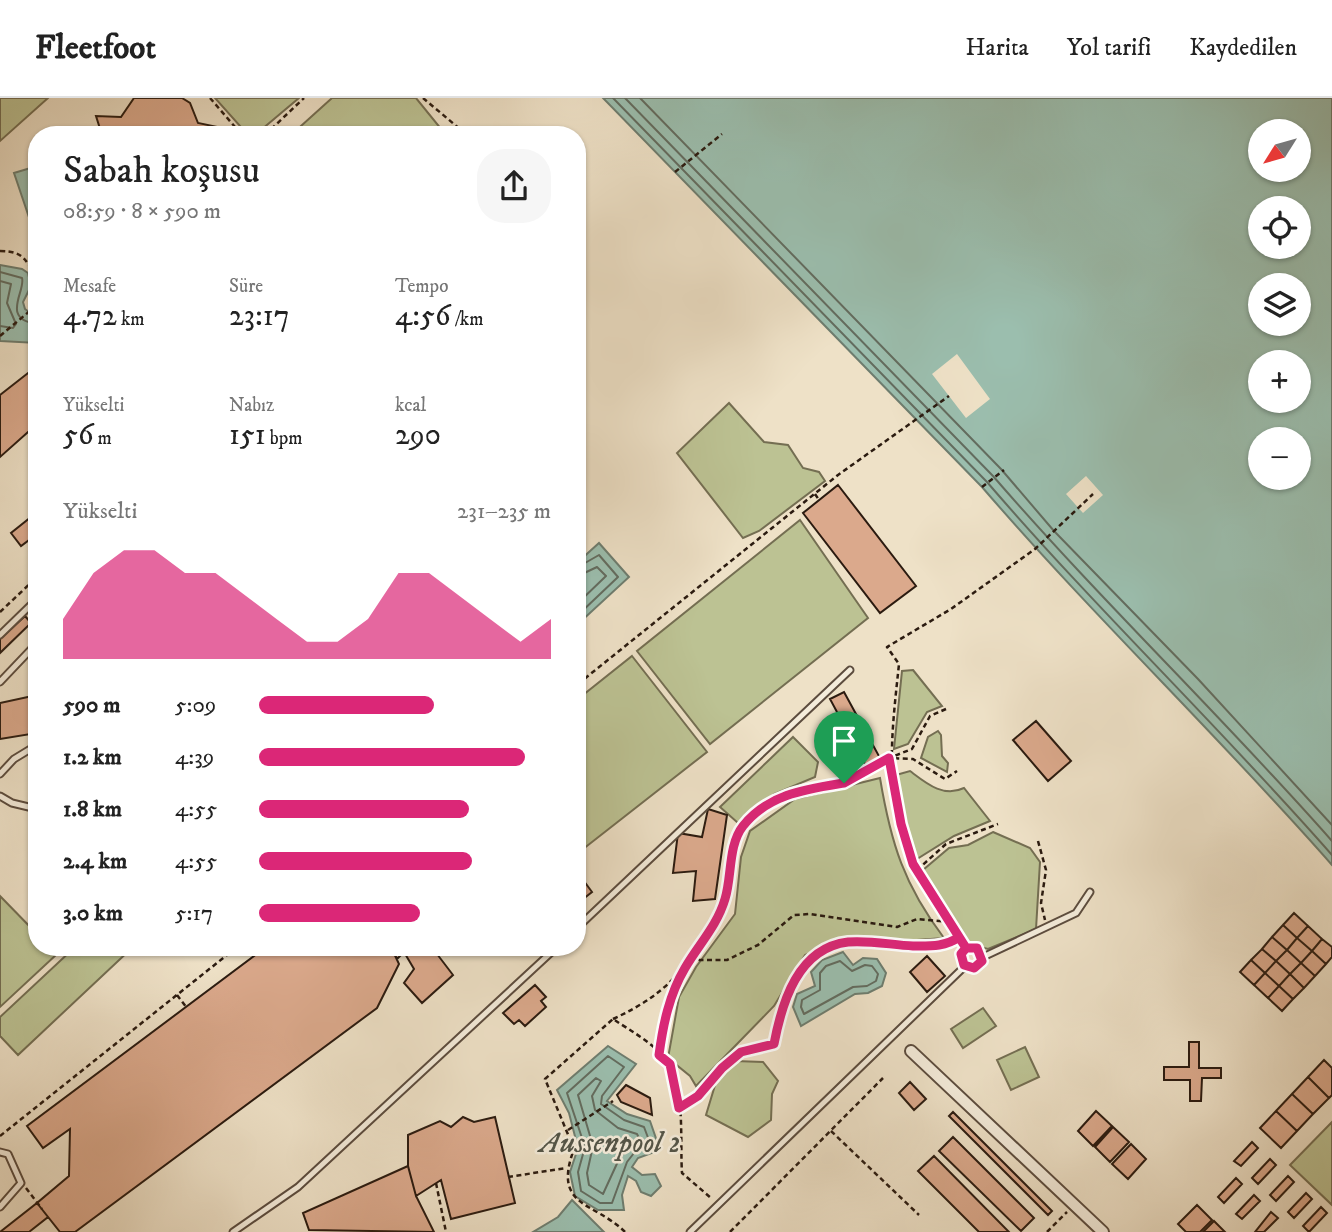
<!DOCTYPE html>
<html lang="tr">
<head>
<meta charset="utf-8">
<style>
  :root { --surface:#fff; --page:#f6f6f6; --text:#222; --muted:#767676; --line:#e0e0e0; --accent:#db2777 }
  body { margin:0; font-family:"IM FELL DW Pica",serif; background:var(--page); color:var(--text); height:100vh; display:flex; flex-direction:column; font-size:26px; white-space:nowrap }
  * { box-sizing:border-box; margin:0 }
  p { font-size:23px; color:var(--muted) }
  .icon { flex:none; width:38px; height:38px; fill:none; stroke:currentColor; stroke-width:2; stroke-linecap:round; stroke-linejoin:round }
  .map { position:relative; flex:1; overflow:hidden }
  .panel { position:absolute; left:28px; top:28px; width:558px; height:830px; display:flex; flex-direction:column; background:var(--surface); border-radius:28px; box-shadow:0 2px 5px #0004 }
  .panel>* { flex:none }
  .needle { width:46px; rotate:233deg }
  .fabs { position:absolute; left:1248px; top:21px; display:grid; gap:14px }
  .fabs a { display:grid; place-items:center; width:63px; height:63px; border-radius:50%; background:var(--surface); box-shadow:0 2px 5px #0004; font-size:35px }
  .pin { position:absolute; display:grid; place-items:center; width:60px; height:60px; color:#fff; margin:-72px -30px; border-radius:50% 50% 50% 0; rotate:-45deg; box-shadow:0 0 7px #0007 }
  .pin .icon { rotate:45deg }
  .round { display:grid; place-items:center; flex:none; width:74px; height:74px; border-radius:28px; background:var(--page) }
  .overview { display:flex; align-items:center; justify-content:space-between; height:119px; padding:0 35px }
  h1 { font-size:38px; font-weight:600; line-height:52px }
  .metrics { display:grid; grid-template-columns:repeat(3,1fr); gap:10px; height:119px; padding:7px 35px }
  .metrics div { display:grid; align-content:center }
  .metrics b { font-size:30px; font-weight:600 }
  .metrics small { font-size:19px; font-weight:400 }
  .metrics p { font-size:19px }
  .chart { height:196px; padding:14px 35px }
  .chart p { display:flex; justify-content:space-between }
  .chart svg { width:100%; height:126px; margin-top:7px; fill:var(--accent); opacity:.7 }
  ul { padding:0 35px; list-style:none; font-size:23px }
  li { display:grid; grid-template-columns:112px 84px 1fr; align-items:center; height:52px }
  li i { height:18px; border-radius:9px; background:var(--accent) }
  header { display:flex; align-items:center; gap:42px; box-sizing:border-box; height:98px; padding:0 35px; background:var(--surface); border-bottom:2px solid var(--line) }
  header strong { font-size:33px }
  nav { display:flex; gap:38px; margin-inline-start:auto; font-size:24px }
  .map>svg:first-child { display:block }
  .green { fill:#bcc293; stroke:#746e52; stroke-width:2 }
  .water { fill:#9bbeae; stroke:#6e7d6f; stroke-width:2; fill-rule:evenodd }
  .pier { fill:#eee1c7 }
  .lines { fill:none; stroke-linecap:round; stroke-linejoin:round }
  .shore { stroke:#636c5f; stroke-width:2 }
  .building { fill:#dba98c; stroke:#2b1b10; stroke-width:2 }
  .service-casing { stroke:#5c4c3e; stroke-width:9 }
  .minor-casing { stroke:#5c4c3e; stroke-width:14 }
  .path { stroke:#2b1b10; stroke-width:2.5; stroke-dasharray:5 3.5; stroke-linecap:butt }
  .service { stroke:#f4ecdb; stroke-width:5 }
  .minor { stroke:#f4ecdb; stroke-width:10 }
  .route-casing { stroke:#fff; stroke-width:14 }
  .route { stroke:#db2777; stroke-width:9 }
  .labels { text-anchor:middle; stroke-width:5; stroke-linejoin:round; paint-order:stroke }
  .water-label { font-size:30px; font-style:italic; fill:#525447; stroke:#f4ecdb }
</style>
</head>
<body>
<header>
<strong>Fleetfoot</strong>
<nav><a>Harita</a><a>Yol tarifi</a><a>Kaydedilen</a></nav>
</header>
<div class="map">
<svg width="1332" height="1134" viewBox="0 0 1332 1134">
  <rect width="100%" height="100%" fill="#eee1c7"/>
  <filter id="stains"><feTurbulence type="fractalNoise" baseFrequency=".00286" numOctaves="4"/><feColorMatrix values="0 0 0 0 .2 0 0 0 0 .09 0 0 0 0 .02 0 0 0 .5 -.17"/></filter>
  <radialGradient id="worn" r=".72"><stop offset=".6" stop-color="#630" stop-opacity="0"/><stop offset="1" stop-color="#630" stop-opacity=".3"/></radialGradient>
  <path class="green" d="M0,0H48L0,43Z
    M215,0H299L255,37H248Z
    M332,0H416L446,37H291Z
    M729,305L764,344L788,347L803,370L819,374L825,383L759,433L743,440L677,355Z
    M800,422L868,520L710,646L637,553Z
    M632,558L707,654L578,755V601Z
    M913,572L942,608L927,614L908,646L894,651L902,573Z
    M938,633L941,637L942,658L948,665L947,674L921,660L928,639Z
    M793,639L818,664L815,679L774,696L738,725L720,709Z
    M910,673C926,685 943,700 964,690L990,723L954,738L917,761L903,715L896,677Z
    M880,680C891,746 904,787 944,840L903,843L847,839L805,857L774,908L696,988L690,978L668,960L679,899L696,869L735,816L741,759L750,733L795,701Z
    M993,734L1030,750L1040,764L1036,831L988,851L968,846L923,772L949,750L968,747Z
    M0,798L37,836V849H49L57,856L0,909Z
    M75,849H133L18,957L0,938V919Z
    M983,910L996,928L963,950L951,931Z
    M1025,949L1039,979L1011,992L997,962Z
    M735,963L763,964L778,983L772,996L771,1022L748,1039L706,1017L716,984Z
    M1332,1024V1107L1290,1067Z"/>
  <path class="water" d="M603,0H1332V767C1219,638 1094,519 982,389ZM1260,33H1298V72H1260ZM1260,110H1298V149H1260ZM1260,187H1298V226H1260ZM1260,264H1298V303H1260ZM1260,341H1298V380H1260Z
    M37,68V143L14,75Z
    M0,167L22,171L28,175L31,188L23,204L25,211L37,220V245L0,243Z
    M599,445L629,479L578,526V464Z
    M843,854L853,867L863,860L877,861L886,875L882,888L868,895L855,896L801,928L793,909L797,896L815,888L811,874L822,862Z
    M608,948L636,966L607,1003L627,1016L650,1023L660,1052L638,1060L632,1069L642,1077L655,1076L661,1088L651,1098L641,1094L636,1083L628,1078L622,1097L624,1112H598L575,1098L570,1074L578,1050L569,1015L557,992Z
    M572,1102L604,1134H533L558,1119Z"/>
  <path class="pier" d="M957,256L990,301L966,320L932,276Z
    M1086,378L1103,397L1083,415L1066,396Z"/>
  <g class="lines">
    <path class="shore" d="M613,0L987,384C1097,512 1220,629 1332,757
      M625,0L993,378C1102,504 1222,618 1332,743
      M640,0L1001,371L1054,433L1198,581L1332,727
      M0,174L22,180C26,193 0,221 37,226
      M0,183L11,186L7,205L16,226L13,230L0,228
      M578,469L599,457L618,479L578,517
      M578,478L597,469L606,478L578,505
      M840,863L852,873L865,867L872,868L878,876L876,883L867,888L853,889L804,916L801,909L802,902L820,892V875L826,868Z
      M608,958L624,969L602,998L601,1006L624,1022L644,1029L650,1045L634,1055L627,1064L612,1105H600L581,1093L578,1074L585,1049L567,995Z
      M596,980L601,983L592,998L595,1012L618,1030L637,1036L639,1040L620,1059L603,1096L589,1087L587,1075L593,1048L578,997Z"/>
  </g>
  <path class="building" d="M134,0H182L190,5L198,25L227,31V37H102L96,18L121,19Z
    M37,268V326L0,359V297Z
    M838,387L916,488L880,515L803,415Z
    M36,415L37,436L21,448L11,435Z
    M25,518L31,525L0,555V541Z
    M844,594L880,660L866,668L830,601Z
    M37,597V635L0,641V605Z
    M1036,623L1071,663L1048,683L1013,642Z
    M708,711L727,717L715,801L693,803L696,773L673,775L678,735L702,739Z
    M578,775L592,794L578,805Z
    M1294,815L1308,828L1297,840L1283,827Z
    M1283,827L1297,840L1287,852L1272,839Z
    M1308,828L1322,841L1312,853L1297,840Z
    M1272,839L1287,852L1276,863L1262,851Z
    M1297,840L1312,853L1301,865L1287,852Z
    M1322,841L1332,849V859L1326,866L1312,853Z
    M266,849H391L399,866L377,910L75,1134H60L37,1105L69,1078L70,1031L43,1050L27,1028Z
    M391,849H445L437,856L453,877L422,905L404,885L414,871L404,854L397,861Z
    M1262,851L1276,863L1265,875L1251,862Z
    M1287,852L1301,865L1290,876L1276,863Z
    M1312,853L1326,866L1315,878L1301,865Z
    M927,858L945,878L927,894L910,874Z
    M1251,862L1265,875L1254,887L1240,874Z
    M1276,863L1290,876L1279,888L1265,875Z
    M1301,865L1315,878L1304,890L1290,876Z
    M1265,875L1279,888L1268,900L1254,887Z
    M1290,876L1304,890L1293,901L1279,888Z
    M535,887L546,899L541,903L546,909L525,928L519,922L514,926L503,915Z
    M1279,888L1293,901L1282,913L1268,900Z
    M1189,944H1199V970H1221V980H1202L1201,1003H1190V982H1164V969H1189Z
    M1324,962L1332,970V997L1329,1000L1308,979Z
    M1308,979L1329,1000L1313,1016L1292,996Z
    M910,984L926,1001L914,1012L899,995Z
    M626,987L650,1000L652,1017L621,1004L617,997Z
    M1292,996L1313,1016L1297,1033L1276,1013Z
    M1096,1013L1112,1028L1093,1048L1078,1033Z
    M1276,1013L1297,1033L1281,1050L1260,1030Z
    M953,1014L1052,1113L1048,1117L949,1018Z
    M463,1019L474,1024L495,1019L515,1105L451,1121L441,1082L416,1098L408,1068V1037L440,1023L451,1029Z
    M1113,1029L1129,1044L1110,1064L1095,1049Z
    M953,1039L1034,1120L1021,1133L939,1053Z
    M1252,1044L1258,1050L1241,1068L1234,1063Z
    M1131,1046L1146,1061L1128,1081L1112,1066Z
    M934,1058L1009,1134H979L918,1073Z
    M1270,1061L1276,1067L1258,1086L1252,1080Z
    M408,1068L416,1098L434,1134L309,1132L303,1115Z
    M1288,1078L1294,1084L1276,1103L1270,1097Z
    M1236,1080L1242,1086L1224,1105L1218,1099Z
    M1306,1095L1312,1101L1294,1120L1288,1114Z
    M1254,1097L1260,1103L1242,1121L1236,1116Z
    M37,1105L48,1119L29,1134H0Z
    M1197,1107L1212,1122L1200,1134H1186L1178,1126Z
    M1321,1109L1327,1115L1309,1134L1303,1128Z
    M1271,1114L1278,1120L1264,1134H1255Z
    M1214,1123L1225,1134H1203Z"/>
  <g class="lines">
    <defs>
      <path id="service" d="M0,537L37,501
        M0,584L37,545
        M0,676L14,661L37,647
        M0,698L12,705L37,711
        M578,829L850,572
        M983,859L1076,815L1090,794
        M0,1054L8,1056L21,1085L0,1109
        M233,1134L298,1089L557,849
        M690,1134L962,871L980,866L983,859L977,850L970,849L963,853L961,860L967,869"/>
      <path id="minor" d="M911,953L1103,1134"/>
    </defs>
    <use href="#service" class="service-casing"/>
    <use href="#minor" class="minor-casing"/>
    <path class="path" d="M210,0L242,37
      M423,0L467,37
      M265,37L304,0
      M675,74L722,36
      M0,153C25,153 25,163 37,179
      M0,238L37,207
      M982,389L1004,372
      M815,396L819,402
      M0,514L37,479
      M578,586L838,377L949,298
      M946,611L930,618L912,651L889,660L913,661L945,681L957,673
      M1038,743L1046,772L1041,805L1045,822
      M917,772L946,746L998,726
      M962,844C946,819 927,793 914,767C882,703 892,633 899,566L887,549L951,511L1035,451L1093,396
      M690,862H727L758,847L794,817L810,816L897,829L917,821L950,824
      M177,897L187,910
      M613,921C641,908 663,894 683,870
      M659,957L663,926L673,893L685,869L713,831L726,799L734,752L742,729L774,702L800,693L844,685L889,660
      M679,1010L698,998L721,970L741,954L774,946C783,904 798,850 848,844C869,842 891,847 913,848C930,848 945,849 959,839
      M568,1032L613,1003
      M831,1033L919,1117
      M0,1038L237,849
      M508,1079L566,1070
      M436,1085L446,1134
      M26,1090L42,1111
      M625,1134C594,1103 552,1110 574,1051L545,981L613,921C631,933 657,947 669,966C685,989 680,1047 682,1075L711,1100
      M730,1134L883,980
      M1047,1134L1067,1114"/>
    <use href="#service" class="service"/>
    <use href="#minor" class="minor"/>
  </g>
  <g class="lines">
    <defs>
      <path id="route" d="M844,685C807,691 768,696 743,728C728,747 732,779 725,801C717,828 699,846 685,870C669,897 663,927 659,957L670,966L679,1010L698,998L722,970L741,954L774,946C782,904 798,850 848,844C869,842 892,847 913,848C930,848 945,849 959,839L966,850L961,856L964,867L974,870L982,863L977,850H966L913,766L901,726L889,660L844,685"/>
    </defs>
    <use href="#route" class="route-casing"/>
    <use href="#route" class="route"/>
  </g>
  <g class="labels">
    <g class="water-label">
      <text x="610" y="1054">Aussenpool 2</text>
    </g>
  </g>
  <rect width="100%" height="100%" filter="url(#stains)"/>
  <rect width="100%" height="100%" fill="url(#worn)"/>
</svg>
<div class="fabs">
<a><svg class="needle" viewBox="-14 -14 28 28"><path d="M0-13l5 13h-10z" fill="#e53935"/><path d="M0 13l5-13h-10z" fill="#767676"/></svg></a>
<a><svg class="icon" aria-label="locate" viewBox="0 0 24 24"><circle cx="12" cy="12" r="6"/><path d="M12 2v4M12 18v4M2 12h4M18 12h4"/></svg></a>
<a><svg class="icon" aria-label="layers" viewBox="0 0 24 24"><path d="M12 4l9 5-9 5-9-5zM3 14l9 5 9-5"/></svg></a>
<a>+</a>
<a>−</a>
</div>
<div class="pin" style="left:844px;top:685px;background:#1e9e55"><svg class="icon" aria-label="arrive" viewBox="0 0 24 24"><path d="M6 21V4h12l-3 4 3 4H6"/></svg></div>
<section class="panel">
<div class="overview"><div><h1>Sabah koşusu</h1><p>08:59 · 8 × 590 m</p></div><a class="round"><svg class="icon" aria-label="share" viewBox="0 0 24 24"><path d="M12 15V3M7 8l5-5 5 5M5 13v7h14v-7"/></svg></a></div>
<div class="metrics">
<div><p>Mesafe</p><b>4.72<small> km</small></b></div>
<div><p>Süre</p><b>23:17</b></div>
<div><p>Tempo</p><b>4:56<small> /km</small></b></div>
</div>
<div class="metrics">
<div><p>Yükselti</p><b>56<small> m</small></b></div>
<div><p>Nabız</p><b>151<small> bpm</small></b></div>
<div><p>kcal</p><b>290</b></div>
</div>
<div class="chart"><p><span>Yükselti</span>231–235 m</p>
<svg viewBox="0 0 160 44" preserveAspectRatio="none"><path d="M0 44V30L10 14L20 6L30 6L40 14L50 14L60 22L70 30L80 38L90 38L100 30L110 14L120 14L130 22L140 30L150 38L160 30V44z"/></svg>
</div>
<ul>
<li><b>590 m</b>5:09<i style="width:60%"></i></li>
<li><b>1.2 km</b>4:39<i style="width:91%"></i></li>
<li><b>1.8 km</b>4:55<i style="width:72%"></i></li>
<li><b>2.4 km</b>4:55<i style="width:73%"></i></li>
<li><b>3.0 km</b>5:17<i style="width:55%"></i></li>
</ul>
</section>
</div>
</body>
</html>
